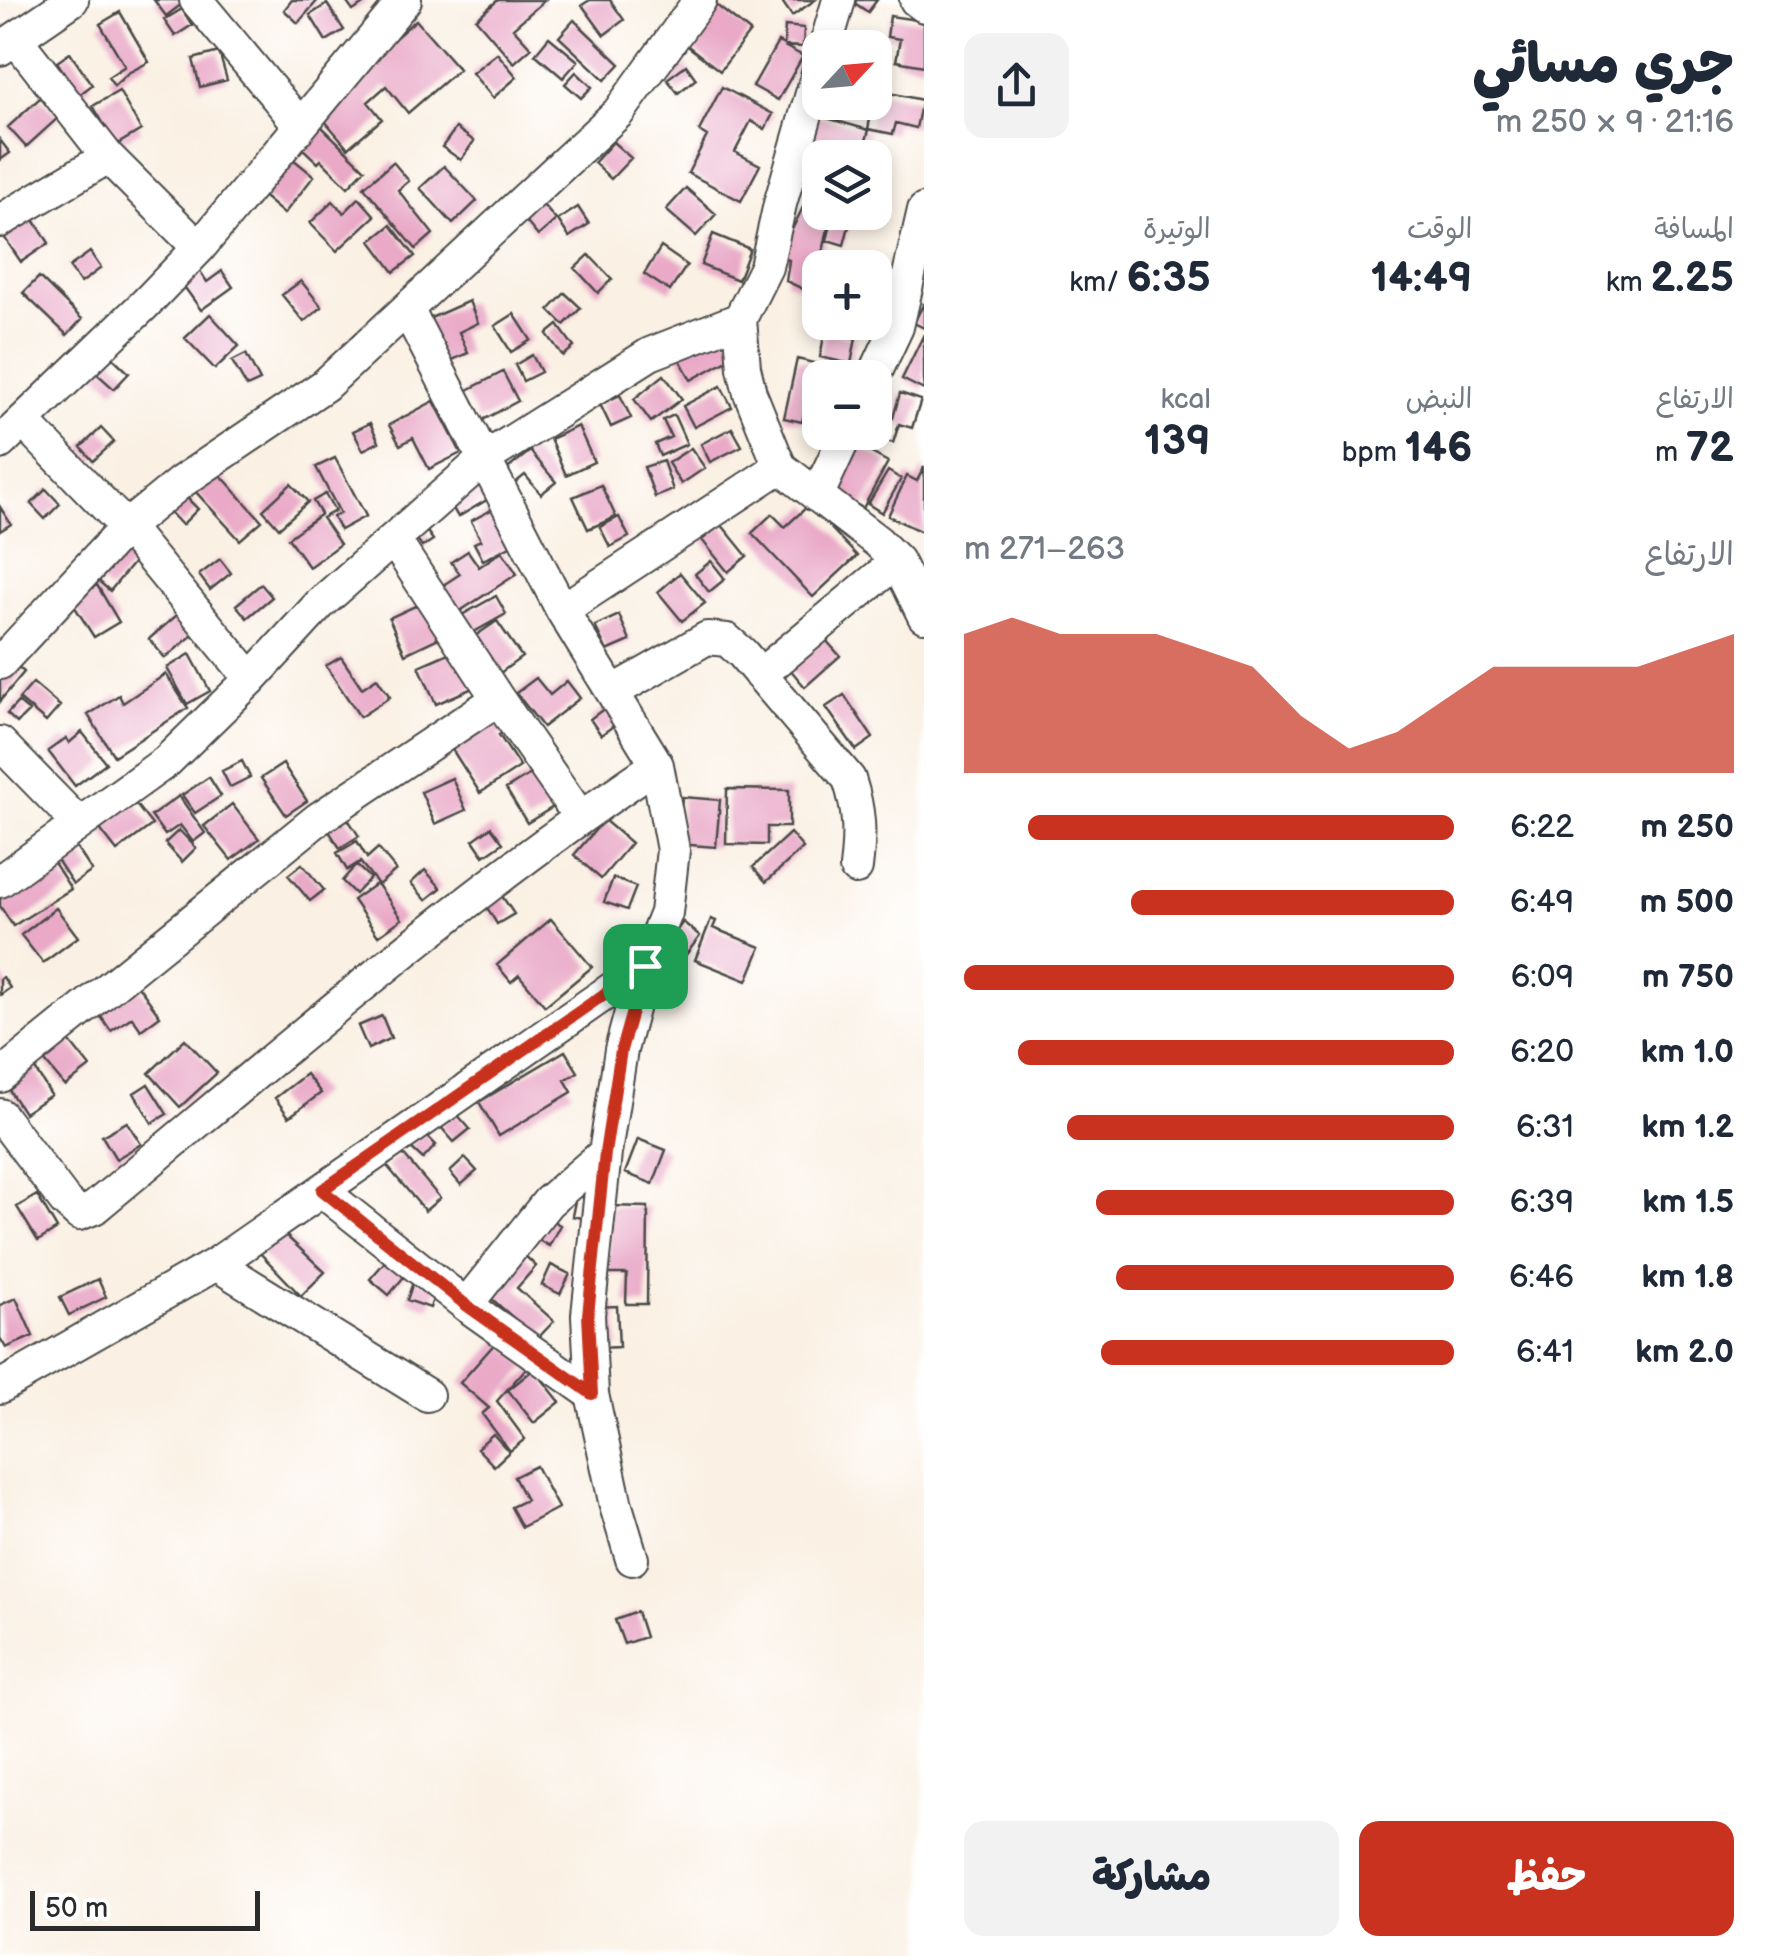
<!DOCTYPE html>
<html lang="ar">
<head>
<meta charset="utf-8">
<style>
  :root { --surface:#fff; --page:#f2f2f3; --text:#1f2937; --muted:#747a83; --accent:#c8321e }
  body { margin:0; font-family:"Balsamiq Sans","Playpen Sans Arabic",sans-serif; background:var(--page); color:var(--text); direction:rtl; height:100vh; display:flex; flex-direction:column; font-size:38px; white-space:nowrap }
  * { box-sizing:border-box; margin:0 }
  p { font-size:32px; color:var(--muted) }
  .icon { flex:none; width:55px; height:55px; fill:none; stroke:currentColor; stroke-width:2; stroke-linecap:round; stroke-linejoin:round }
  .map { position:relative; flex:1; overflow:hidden; direction:ltr }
  .details { display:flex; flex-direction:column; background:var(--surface); width:850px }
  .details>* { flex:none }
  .needle { width:65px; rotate:64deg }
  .buttons { position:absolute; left:802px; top:30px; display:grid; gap:20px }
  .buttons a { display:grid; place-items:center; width:90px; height:90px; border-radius:20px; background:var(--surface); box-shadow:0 5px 15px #0003; font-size:50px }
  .scale { position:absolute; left:30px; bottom:25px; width:230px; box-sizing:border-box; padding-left:10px; border:5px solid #2b2b2b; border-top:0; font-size:28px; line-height:35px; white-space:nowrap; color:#2b2b2b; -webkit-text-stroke:8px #fff; paint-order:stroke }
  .pin { position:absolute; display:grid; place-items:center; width:85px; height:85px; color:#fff; margin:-42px; border-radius:20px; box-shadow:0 5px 15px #0006 }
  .round { display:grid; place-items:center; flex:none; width:105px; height:105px; border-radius:20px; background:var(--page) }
  .headline { display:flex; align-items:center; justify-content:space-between; height:170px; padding:0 40px }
  h1 { font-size:55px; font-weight:800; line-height:75px }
  .stats { display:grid; grid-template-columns:repeat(3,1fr); gap:15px; height:170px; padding:10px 40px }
  .stats div { display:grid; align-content:center }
  .stats b { font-size:42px; font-weight:800 }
  .stats small { font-size:28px; font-weight:400 }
  .stats p { font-size:28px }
  .chart { height:280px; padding:20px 40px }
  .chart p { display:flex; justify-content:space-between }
  .chart svg { width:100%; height:180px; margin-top:10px; fill:var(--accent); opacity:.7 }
  .primary-button { display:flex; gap:20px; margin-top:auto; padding:20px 40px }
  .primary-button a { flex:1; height:115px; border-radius:20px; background:var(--accent); color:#fff; font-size:40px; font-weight:800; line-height:115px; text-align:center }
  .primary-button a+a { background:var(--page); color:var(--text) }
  ul { padding:0 40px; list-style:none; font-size:32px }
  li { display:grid; grid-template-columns:160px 120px 1fr; align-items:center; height:75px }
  li i { height:25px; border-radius:12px; background:var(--accent) }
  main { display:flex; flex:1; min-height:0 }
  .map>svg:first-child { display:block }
  .building { fill:#e9a9c7 }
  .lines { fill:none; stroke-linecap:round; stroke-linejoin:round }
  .minor-casing { stroke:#4a4947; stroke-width:36 }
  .minor { stroke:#fff; stroke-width:32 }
  .route-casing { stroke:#fff; stroke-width:20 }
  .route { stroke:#c8321e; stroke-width:12 }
</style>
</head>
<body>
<main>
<section class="details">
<div class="headline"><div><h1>جري مسائي</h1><p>21:16 · 9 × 250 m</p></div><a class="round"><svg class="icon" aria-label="share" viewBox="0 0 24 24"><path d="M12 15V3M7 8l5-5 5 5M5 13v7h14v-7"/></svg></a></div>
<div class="stats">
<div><p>المسافة</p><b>2.25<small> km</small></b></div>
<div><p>الوقت</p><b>14:49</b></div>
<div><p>الوتيرة</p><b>6:35<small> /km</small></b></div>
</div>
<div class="stats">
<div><p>الارتفاع</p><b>72<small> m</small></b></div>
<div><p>النبض</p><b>146<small> bpm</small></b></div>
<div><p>kcal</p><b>139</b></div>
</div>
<div class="chart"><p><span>الارتفاع</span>263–271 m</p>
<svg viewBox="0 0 160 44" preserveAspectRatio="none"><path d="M0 44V10L10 6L20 10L30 10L40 10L50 14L60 18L70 30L80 38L90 34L100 26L110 18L120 18L130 18L140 18L150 14L160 10V44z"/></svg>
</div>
<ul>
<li><b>250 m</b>6:22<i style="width:87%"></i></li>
<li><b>500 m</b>6:49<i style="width:66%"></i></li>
<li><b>750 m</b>6:09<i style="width:100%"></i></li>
<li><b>1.0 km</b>6:20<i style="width:89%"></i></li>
<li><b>1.2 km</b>6:31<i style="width:79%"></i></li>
<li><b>1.5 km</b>6:39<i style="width:73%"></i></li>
<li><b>1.8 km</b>6:46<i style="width:69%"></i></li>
<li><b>2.0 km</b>6:41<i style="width:72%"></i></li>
</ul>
<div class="primary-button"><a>حفظ</a><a>مشاركة</a></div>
</section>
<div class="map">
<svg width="924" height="1956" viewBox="0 0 924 1956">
  <rect width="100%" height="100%" fill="#fff"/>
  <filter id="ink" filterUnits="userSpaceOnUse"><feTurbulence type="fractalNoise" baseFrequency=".01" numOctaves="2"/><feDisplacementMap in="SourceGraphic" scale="20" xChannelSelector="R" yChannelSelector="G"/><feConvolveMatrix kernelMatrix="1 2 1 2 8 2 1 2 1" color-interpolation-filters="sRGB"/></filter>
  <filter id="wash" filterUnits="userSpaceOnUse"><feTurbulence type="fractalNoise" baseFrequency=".0048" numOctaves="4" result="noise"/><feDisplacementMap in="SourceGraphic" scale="40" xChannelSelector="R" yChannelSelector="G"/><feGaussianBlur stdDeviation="2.25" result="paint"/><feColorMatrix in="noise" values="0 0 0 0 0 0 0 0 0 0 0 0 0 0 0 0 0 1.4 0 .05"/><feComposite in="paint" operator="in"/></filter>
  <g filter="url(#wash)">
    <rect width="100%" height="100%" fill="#faf0e3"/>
    <g id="blocks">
      <path class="building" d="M154,0H179L182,4L166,16Z
        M292,0H318L298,23L284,10Z
        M345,0H369L353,11Z
        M498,0H545L513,28L531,48L514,63L476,19Z
        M590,0H610L624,20L604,35L582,5Z
        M710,0L750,32L720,71L675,36Z
        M781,0H815L792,16Z
        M850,0H877L868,12Z
        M327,4L344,30L326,41L310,15Z
        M182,9L192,25L175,36L164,20Z
        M120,12L149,62L128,73L114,86L108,77L125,66L100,24Z
        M890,16L924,21V66L896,61L900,39L887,37Z
        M416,20L459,69L408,113L386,86L368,102L382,119L348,148L319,114L365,74L360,68Z
        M574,20L620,64L605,80L559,37Z
        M785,26L804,28L803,47L784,46L803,56L778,100L753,86L778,42L784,45Z
        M549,37L578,61L563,78L535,54Z
        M219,52L227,80L200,87L193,59Z
        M70,53L92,85L79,95L57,62Z
        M497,53L517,77L493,98L472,73Z
        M686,65L696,79L678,93L667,79Z
        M576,72L592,87L581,98L565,84Z
        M722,87L773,114L765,129L751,121L735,152L760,165L741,201L688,173L707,136L699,131Z
        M876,90L922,100L916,128L896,123L893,134L868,129Z
        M119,91L141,130L116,145L93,106Z
        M41,97L59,117L26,147L8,127Z
        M816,115L869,130L861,158L842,155L841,158H820V166L804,161Z
        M320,125L365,169L348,187L321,160L318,163L300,146Z
        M456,128L474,141L461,160L442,147Z
        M0,140L10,153L0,160Z
        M613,142L631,158L611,179L594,163Z
        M288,155L314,176L284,214L258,192Z
        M393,162L409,181L398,190L433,234L416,249L364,187Z
        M444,166L477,201L453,224L420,188Z
        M686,188L716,214L696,236L666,210Z
        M536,197L556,220L538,236L518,212Z
        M808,197L820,202V212H831L820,268V297L786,281L789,260L779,256Z
        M359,198L375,216L337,251L310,223L333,201L344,213Z
        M578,207L589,224L569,237L558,220Z
        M27,209L49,243L21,262L0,231Z
        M833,217L850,222L844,245L827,240Z
        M391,225L415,256L394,272L371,241Z
        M713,234L750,249L738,280L701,265Z
        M661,247L687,265L670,291L644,274Z
        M90,252L101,268L81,283L69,267Z
        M589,255L612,279L598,293L575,268Z
        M198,268L207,282L222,271L233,287L201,310L180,281Z
        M39,277L82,319L67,335L23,293Z
        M301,281L322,307L304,322L282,295Z
        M565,293L581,308L564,325L549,310Z
        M469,301L478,323L459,332L468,353L443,364L424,321Z
        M924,303V328L914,323Z
        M210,314L239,346L215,369L185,338Z
        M514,314L531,340L511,352L495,326Z
        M842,322H861L855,336L841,329Z
        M558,325L574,347L563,356L547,334Z
        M723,328L738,354L691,380L677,354Z
        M825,331L856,338L851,364L820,357Z
        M924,334V390L902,379Z
        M246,354L260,381L247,387L232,361Z
        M110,355L129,373L114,389L94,371Z
        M532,355L541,372L523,381L515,365Z
        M797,359L818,364L813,388L820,380V407L811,399L809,408H805L802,422L784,418Z
        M503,372L518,401L479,422L464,392Z
        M664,375L682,399L651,422L634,399Z
        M721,386L732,407L694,427L683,406Z
        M900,393L921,400L912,428L899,424L893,443L862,433L875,432V412L893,418Z
        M620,395L631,418L611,427L600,404Z
        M434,401L461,453L429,469L413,438L400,445L389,425Z
        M674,415L687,444L660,456L655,444L671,437L663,420Z
        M370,423L379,442L363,450L353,431Z
        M578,426L594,462L566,475L550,439Z
        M101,428L114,442L93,461L81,447Z
        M732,428L742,446L710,462L701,444Z
        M853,443L888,462L863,508L828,489Z
        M691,448L705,468L681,484L668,463Z
        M530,451L556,482L541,494L525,475L515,483L505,471Z
        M335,458L366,516L340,530L333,517L340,513L316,467Z
        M663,461L673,490L655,497L644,467Z
        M924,467V533L888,516L907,476L917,481Z
        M217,471L262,521L240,540L195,491Z
        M888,471L901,479L882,513L868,504Z
        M475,475L490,498L458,517L444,493Z
        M291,484L308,502L279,528L263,510Z
        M601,485L616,517L588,529L573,497Z
        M46,489L60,504L45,519L31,504Z
        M183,494L198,509L182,525L168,510Z
        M325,494L335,511L322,518L340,544L309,567L288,538L321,514L313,501Z
        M809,505L857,556L813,597L752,533L772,514L785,527Z
        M0,507L11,524L0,531Z
        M493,509L512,545L483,560L474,543L481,540L471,521Z
        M619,517L629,537L610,547L600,527Z
        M721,524L747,556L728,572L702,540Z
        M423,526L433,540L422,547L413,533Z
        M123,543L139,556L110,591L94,577Z
        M468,551L479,567L502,551L517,574L457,613L440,587L460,574L451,562Z
        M220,559L231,573L210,590L199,575Z
        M711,561L725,579L709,592L695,574Z
        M680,573L705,603L682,621L658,592Z
        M261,584L272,597L247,618L236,605Z
        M97,585L119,622L94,637L71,601Z
        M496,596L506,614L472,633L462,615Z
        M426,601L443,636L405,654L389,618Z
        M184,609L200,629L165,658L149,639Z
        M619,615L630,641L607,651L595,626Z
        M497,621L522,657L500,673L475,636Z
        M824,638L840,656L805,687L789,668Z
        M458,649L475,687L436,704L419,666Z
        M190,654L210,691L187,704L167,668Z
        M341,657L362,688L377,678L390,697L360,717L326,666Z
        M12,661L24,672L0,701V675Z
        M166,674L188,708L114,756L88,715L119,695L123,703Z
        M536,678L550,695L567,681L580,698L543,727L516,693Z
        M33,683L60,706L46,722L19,699Z
        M844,695L873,738L856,750L826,707Z
        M18,702L29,711L17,723L7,714Z
        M605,708L616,724L601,735L590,719Z
        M492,714L504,732L499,735L520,767L480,793L448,743Z
        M82,732L106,763L75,786L48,751L66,738L69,743Z
        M242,761L250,777L230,787L222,771Z
        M283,764L307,801L286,815L261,778Z
        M537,770L558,804L527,823L506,789Z
        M209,777L221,796L195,813L182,795Z
        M452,778L466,810L435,824L421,792Z
        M727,789L789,790V827H767V845L726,844Z
        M179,796L205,833L193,842L180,825L165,835L151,816Z
        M130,797L152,825L117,851L96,824Z
        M682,797L720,800L716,847L678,844Z
        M232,804L259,839L231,860L204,826Z
        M342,810L359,836L340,848L323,822Z
        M604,820L631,843L601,879L574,855Z
        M491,827L503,843L484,856L473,840Z
        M179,830L196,848L182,862L165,843Z
        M790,833L803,848L766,882L753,867Z
        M69,836L92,871L73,884L50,849Z
        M357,841L367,858L378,848L396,870L378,885L402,919L378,936L353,900L377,883L360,862L347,870L337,853Z
        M51,858L71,889L13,926L0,906V891Z
        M302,864L324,890L310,901L288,875Z
        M356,865L370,878L355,894L342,881Z
        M425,870L441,888L426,900L411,883Z
        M613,878L636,887L627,910L604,902Z
        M502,896L514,914L497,924L486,906Z
        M56,908L78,937L43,963L21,935Z
        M551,919L592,967L545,1006L519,975L511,982L497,965Z
        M711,919L716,921L713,928L761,947L747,981L695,960Z
        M683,922L700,936L682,960L664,947Z
        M3,977L10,988L0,995V979Z
        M136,983L160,1016L141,1030L132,1017L111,1031L97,1011Z
        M382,1016L391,1038L368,1049L358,1026Z
        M66,1037L90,1067L65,1086L41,1057Z
        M185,1039L217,1073L180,1107L149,1073Z
        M565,1051L578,1072L565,1080L572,1092L499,1136L479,1102Z
        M33,1066L51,1095L24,1113L5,1084Z
        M306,1074L321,1093L289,1117L275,1098Z
        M148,1084L167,1114L152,1123L134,1093Z
        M456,1113L470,1129L454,1142L440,1126Z
        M127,1122L141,1144L116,1159L102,1136Z
        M423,1132L436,1145L423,1159L409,1146Z
        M638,1139L666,1150L653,1184L625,1173Z
        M402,1153L440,1198L425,1211L387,1166Z
        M465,1158L477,1171L461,1185L450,1172Z
        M37,1195L57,1229L38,1241L17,1207Z
        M576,1196L591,1199L586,1219L572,1216Z
        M608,1206L648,1207L647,1304H626L627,1274H608Z
        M544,1216L560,1225L549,1246L533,1237Z
        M281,1231L325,1272L301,1296L260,1253Z
        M520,1251L536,1266L517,1288L554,1321L537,1339L484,1292Z
        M389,1257L407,1273L389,1295L370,1279Z
        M551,1265L570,1274L560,1294L542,1285Z
        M98,1279L106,1297L69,1315L60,1297Z
        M414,1279L437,1287L430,1308L407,1300Z
        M16,1298L33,1336L6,1348L0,1338V1305Z
        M617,1306L619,1347L599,1348L597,1307Z
        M498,1340L528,1366L497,1401L525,1439L510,1451L482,1414L489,1408L460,1383Z
        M534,1369L560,1402L534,1423L508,1390Z
        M493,1434L509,1452L494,1466L477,1448Z
        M536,1466L558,1508L522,1527L511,1507L526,1500L514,1477Z
        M637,1612L645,1637L624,1644L615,1620Z"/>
    </g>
  </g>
  <g filter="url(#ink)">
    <use href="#blocks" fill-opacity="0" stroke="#4a4947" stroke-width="2.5"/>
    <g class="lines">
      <defs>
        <path id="minor" d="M196,0L300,125
          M916,0L924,6
          M16,39L108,157L199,248
          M825,48L839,0
          M0,49L72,0
          M0,221L108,157
          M407,309L562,610L657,765L673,850L666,913L642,972L621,1050L605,1153L588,1315L592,1394L616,1506L632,1559
          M740,319L744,368L750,393L780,467L878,542L897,561L924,616
          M873,378L897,327L924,210
          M23,421L126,527L251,679
          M0,443L145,304L199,248L405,0
          M817,496L847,432
          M394,540L498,699L580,817
          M562,610L780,467
          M0,663L126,527L181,482L325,385L618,113L700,0
          M760,675L897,561
          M613,692L707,638L727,640L742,653L849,779C860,812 860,834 856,868
          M0,743L79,824
          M0,881L167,761L251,679L320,604L484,459L650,354L740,319L766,267L780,204L820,66
          M0,1076L318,819L498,699
          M0,1115L65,1201L79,1214L94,1208C278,1056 458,898 657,765
          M322,1191L466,1305L592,1394
          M216,1264L427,1395
          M466,1305L548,1202L605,1153
          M0,1387L216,1264L645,966"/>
      </defs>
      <use href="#minor" class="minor-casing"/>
      <use href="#minor" class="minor"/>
    </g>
  </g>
  <g class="lines" filter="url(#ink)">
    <defs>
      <path id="route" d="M645,966L621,1050L605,1153L588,1315L592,1394L466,1305L322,1190Z"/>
    </defs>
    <use href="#route" class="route-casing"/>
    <use href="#route" class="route"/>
  </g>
</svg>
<div class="buttons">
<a><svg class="needle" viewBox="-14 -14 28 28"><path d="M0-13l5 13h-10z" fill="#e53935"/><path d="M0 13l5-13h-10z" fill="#747a83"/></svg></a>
<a><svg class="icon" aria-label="layers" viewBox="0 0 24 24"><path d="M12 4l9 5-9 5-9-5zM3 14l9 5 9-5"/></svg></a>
<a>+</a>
<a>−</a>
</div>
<div class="scale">50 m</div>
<div class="pin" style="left:645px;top:966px;background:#1e9e55"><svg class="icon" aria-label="arrive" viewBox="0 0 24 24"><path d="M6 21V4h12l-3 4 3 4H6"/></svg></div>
</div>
</main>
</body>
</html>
